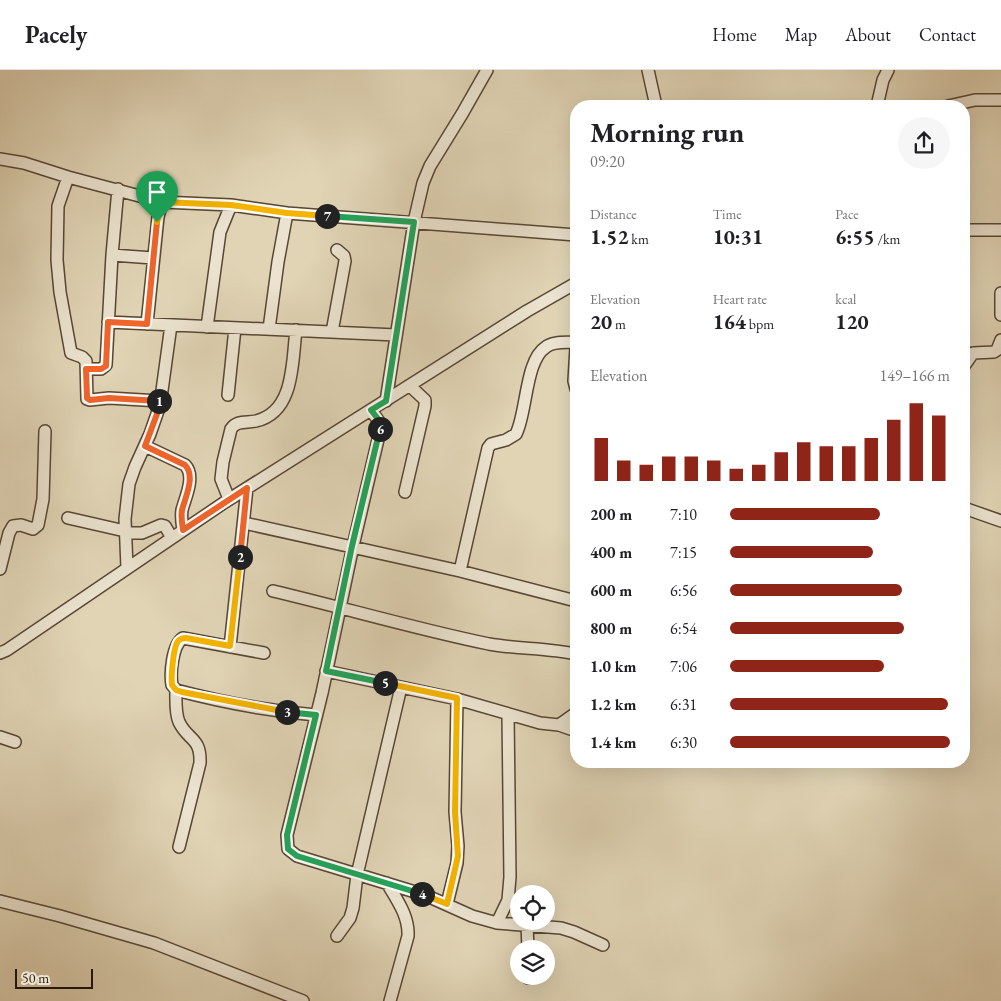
<!DOCTYPE html>
<html lang="en">
<head>
<meta charset="utf-8">
<style>
  :root { --surface:#fff; --page:#f6f6f6; --text:#202124; --muted:#757577; --line:#e0e0e0; --accent:#8f2418 }
  body { margin:0; font-family:"EB Garamond",serif; background:var(--page); color:var(--text); height:100vh; display:flex; flex-direction:column; font-size:19px; white-space:nowrap }
  * { box-sizing:border-box; margin:0 }
  p { font-size:16px; color:var(--muted) }
  .icon { flex:none; width:28px; height:28px; fill:none; stroke:currentColor; stroke-width:2; stroke-linecap:round; stroke-linejoin:round }
  .map { position:relative; flex:1; overflow:hidden }
  .sheet { position:absolute; left:570px; top:30px; width:400px; height:668px; display:flex; flex-direction:column; background:var(--surface); border-radius:20px; box-shadow:0 5px 20px #0002 }
  .sheet>* { flex:none }
  .controls { position:absolute; left:510px; top:815px; display:grid; gap:10px }
  .controls a { display:grid; place-items:center; width:45px; height:45px; border-radius:50%; background:var(--surface); box-shadow:0 5px 20px #0002; font-size:25px }
  .scale { position:absolute; left:15px; bottom:12px; width:78px; box-sizing:border-box; padding-left:5px; border:2px solid #2a180a; border-top:0; font-size:14px; line-height:18px; white-space:nowrap; color:#2a180a; -webkit-text-stroke:4px #ebe3cf; paint-order:stroke }
  .pin { position:absolute; display:grid; place-items:center; width:42px; height:42px; color:#fff; margin:-51px -21px; border-radius:50% 50% 50% 0; rotate:-45deg; box-shadow:0 0 5px #0007 }
  .pin .icon { rotate:45deg }
  .km { position:absolute; width:25px; height:25px; margin:-12px; border-radius:50%; background:#222; color:#fff; font-size:14px; line-height:25px; text-align:center }
  .round { display:grid; place-items:center; flex:none; width:52px; height:52px; border-radius:26px; background:var(--page) }
  .head { display:flex; align-items:center; justify-content:space-between; height:85px; padding:0 20px }
  h1 { font-size:28px; font-weight:700; line-height:38px }
  .metrics { display:grid; grid-template-columns:repeat(3,1fr); gap:8px; height:85px; padding:5px 20px }
  .metrics div { display:grid; align-content:center }
  .metrics b { font-size:21px; font-weight:700 }
  .metrics small { font-size:14px; font-weight:400 }
  .metrics p { font-size:14px }
  .chart { height:140px; padding:10px 20px }
  .chart p { display:flex; justify-content:space-between }
  .chart svg { width:100%; height:90px; margin-top:5px; stroke:var(--accent); stroke-width:6 }
  ul { padding:0 20px; list-style:none; font-size:16px }
  li { display:grid; grid-template-columns:80px 60px 1fr; align-items:center; height:38px }
  li i { height:12px; border-radius:6px; background:var(--accent) }
  header { display:flex; align-items:center; gap:30px; box-sizing:border-box; height:70px; padding:0 25px; background:var(--surface); border-bottom:1px solid var(--line) }
  header strong { font-size:24px }
  nav { display:flex; gap:28px; margin-inline-start:auto; font-size:18px }
  .map>svg:first-child { display:block }
  .lines { fill:none; stroke-linecap:round; stroke-linejoin:round }
  .street-casing { stroke:#584735; stroke-width:14 }
  .street { stroke:#ebe3cf; stroke-width:11 }
  .split-1-casing { stroke:#fff; stroke-width:10 }
  .split-2-casing { stroke:#fff; stroke-width:10 }
  .split-3-casing { stroke:#fff; stroke-width:10 }
  .split-4-casing { stroke:#fff; stroke-width:10 }
  .split-5-casing { stroke:#fff; stroke-width:10 }
  .split-6-casing { stroke:#fff; stroke-width:10 }
  .split-7-casing { stroke:#fff; stroke-width:10 }
  .split-8-casing { stroke:#fff; stroke-width:10 }
  .split-1 { stroke:#f0652b; stroke-width:6 }
  .split-2 { stroke:#f0652b; stroke-width:6 }
  .split-3 { stroke:#f5b400; stroke-width:6 }
  .split-4 { stroke:#22a559; stroke-width:6 }
  .split-5 { stroke:#f5b400; stroke-width:6 }
  .split-6 { stroke:#22a559; stroke-width:6 }
  .split-7 { stroke:#22a559; stroke-width:6 }
  .split-8 { stroke:#f5b400; stroke-width:6 }
</style>
</head>
<body>
<header>
<strong>Pacely</strong>
<nav><a>Home</a><a>Map</a><a>About</a><a>Contact</a></nav>
</header>
<div class="map">
<svg width="1001" height="931" viewBox="0 0 1001 931">
  <rect width="100%" height="100%" fill="#e0d4b5"/>
  <filter id="stains"><feTurbulence type="fractalNoise" baseFrequency=".004" numOctaves="4"/><feColorMatrix values="0 0 0 0 .2 0 0 0 0 .09 0 0 0 0 .02 0 0 0 .5 -.17"/></filter>
  <radialGradient id="worn" r=".72"><stop offset=".6" stop-color="#630" stop-opacity="0"/><stop offset="1" stop-color="#630" stop-opacity=".3"/></radialGradient>
  <g class="lines">
    <defs>
      <path id="street" d="M648,0L656,36
        M877,36L883,10L888,0
        M948,36L975,30H1001
        M0,89L24,93L68,107L162,132L231,135L287,143L576,165
        M68,107L58,136L57,190L60,222L71,283L82,287L86,291L87,329L90,330L109,328L160,331
        M964,164L967,160H1001
        M112,185L153,188
        M1001,223V245
        M108,252L396,265
        M147,254L158,147L162,132
        M207,257L220,162L231,135
        M269,259L278,192L287,143
        M332,262L345,191L344,186L337,180
        M576,277L574,311L576,319
        M964,296L973,283L994,282L997,280L1001,270
        M87,299H101L106,295L112,185L118,119
        M228,325L235,258
        M386,331L414,152L423,113L430,96L462,44L487,0
        M371,340L380,353V361L353,476L322,623L287,765L288,779L297,786L425,825L472,846L497,853L561,858L574,862L603,875
        M145,376L185,395C196,406 185,428 182,440C181,446 182,454 183,460
        M405,422L425,336V330L410,316
        M229,429L221,409L223,392L231,359C237,350 246,353 256,351C295,342 292,291 296,260
        M964,438L1001,451
        M68,448L125,461
        M244,453L460,501L576,531
        M125,463H142L161,455L165,456L172,468
        M127,498L125,449L129,414L135,397L150,364L160,335L171,255
        M0,499L9,463L13,456L21,455L33,459L38,455L43,429L45,361
        M460,501L488,378L491,374L506,370L516,364C527,343 525,290 546,277C553,271 567,273 576,272
        M273,521C345,538 416,559 489,574C517,579 548,578 576,584
        M230,577L247,418
        M0,583L7,580L225,432L527,241L576,213
        M264,583L183,568C172,575 170,604 172,615L176,620C221,632 269,641 316,645
        M326,601L457,629L540,653L559,655L576,661
        M176,620C176,630 175,643 179,652C188,671 201,667 200,693L179,777
        M559,655L576,643
        M0,667L15,672
        M387,813C397,830 409,846 408,866L390,931
        M0,831L60,846L154,873L303,931
        M447,834L457,793L458,776L455,742L457,629
        M497,853L508,830L510,807L508,644
        M527,855L528,879
        M337,866L350,848L353,838L357,805L401,617
        M528,906V908"/>
    </defs>
    <use href="#street" class="street-casing"/>
    <use href="#street" class="street"/>
  </g>
  <g class="lines">
    <defs>
      <path id="split-1" d="M157,152L147,254L108,252L106,296L101,299H86L87,326V328L90,330L109,328L159,331"/>
      <path id="split-2" d="M159,331H160V336L145,376L185,395C196,406 185,428 182,440C181,446 182,454 183,460L247,418L240,487"/>
      <path id="split-3" d="M240,487L230,576L186,568C183,568 180,569 178,571C173,578 171,607 172,615L176,620L182,622L287,642"/>
      <path id="split-4" d="M287,642L316,645L287,765L288,779L297,786L422,824"/>
      <path id="split-5" d="M385,613L457,628L455,742L458,786L447,834L422,824"/>
      <path id="split-6" d="M380,359L352,476L326,601L385,613"/>
      <path id="split-7" d="M327,146L414,152L386,331L371,340L378,349L380,359"/>
      <path id="split-8" d="M157,152L162,132L231,135L287,143L327,146"/>
    </defs>
    <use href="#split-1" class="split-1-casing"/>
    <use href="#split-2" class="split-2-casing"/>
    <use href="#split-3" class="split-3-casing"/>
    <use href="#split-4" class="split-4-casing"/>
    <use href="#split-5" class="split-5-casing"/>
    <use href="#split-6" class="split-6-casing"/>
    <use href="#split-7" class="split-7-casing"/>
    <use href="#split-8" class="split-8-casing"/>
    <use href="#split-1" class="split-1"/>
    <use href="#split-2" class="split-2"/>
    <use href="#split-3" class="split-3"/>
    <use href="#split-4" class="split-4"/>
    <use href="#split-5" class="split-5"/>
    <use href="#split-6" class="split-6"/>
    <use href="#split-7" class="split-7"/>
    <use href="#split-8" class="split-8"/>
  </g>
  <rect width="100%" height="100%" filter="url(#stains)"/>
  <rect width="100%" height="100%" fill="url(#worn)"/>
</svg>
<div class="controls">
<a><svg class="icon" aria-label="locate" viewBox="0 0 24 24"><circle cx="12" cy="12" r="6"/><path d="M12 2v4M12 18v4M2 12h4M18 12h4"/></svg></a>
<a><svg class="icon" aria-label="layers" viewBox="0 0 24 24"><path d="M12 4l9 5-9 5-9-5zM3 14l9 5 9-5"/></svg></a>
</div>
<div class="scale">50 m</div>
<div class="pin" style="left:157px;top:152px;background:#1e9e55"><svg class="icon" aria-label="arrive" viewBox="0 0 24 24"><path d="M6 21V4h12l-3 4 3 4H6"/></svg></div>
<b class="km" style="left:159px;top:331px">1</b>
<b class="km" style="left:240px;top:487px">2</b>
<b class="km" style="left:287px;top:642px">3</b>
<b class="km" style="left:422px;top:824px">4</b>
<b class="km" style="left:385px;top:613px">5</b>
<b class="km" style="left:380px;top:359px">6</b>
<b class="km" style="left:327px;top:146px">7</b>
<section class="sheet">
<div class="head"><div><h1>Morning run</h1><p>09:20</p></div><a class="round"><svg class="icon" aria-label="share" viewBox="0 0 24 24"><path d="M12 15V3M7 8l5-5 5 5M5 13v7h14v-7"/></svg></a></div>
<div class="metrics">
<div><p>Distance</p><b>1.52<small> km</small></b></div>
<div><p>Time</p><b>10:31</b></div>
<div><p>Pace</p><b>6:55<small> /km</small></b></div>
</div>
<div class="metrics">
<div><p>Elevation</p><b>20<small> m</small></b></div>
<div><p>Heart rate</p><b>164<small> bpm</small></b></div>
<div><p>kcal</p><b>120</b></div>
</div>
<div class="chart"><p><span>Elevation</span>149–166 m</p>
<svg viewBox="0 0 160 44" preserveAspectRatio="none"><path d="M5 44V23M15 44V34M25 44V36M35 44V32M45 44V32M55 44V34M65 44V38M75 44V36M85 44V30M95 44V25M105 44V27M115 44V27M125 44V23M135 44V14M145 44V6M155 44V12"/></svg>
</div>
<ul>
<li><b>200 m</b>7:10<i style="width:68%"></i></li>
<li><b>400 m</b>7:15<i style="width:65%"></i></li>
<li><b>600 m</b>6:56<i style="width:78%"></i></li>
<li><b>800 m</b>6:54<i style="width:79%"></i></li>
<li><b>1.0 km</b>7:06<i style="width:70%"></i></li>
<li><b>1.2 km</b>6:31<i style="width:99%"></i></li>
<li><b>1.4 km</b>6:30<i style="width:100%"></i></li>
</ul>
</section>
</div>
</body>
</html>
